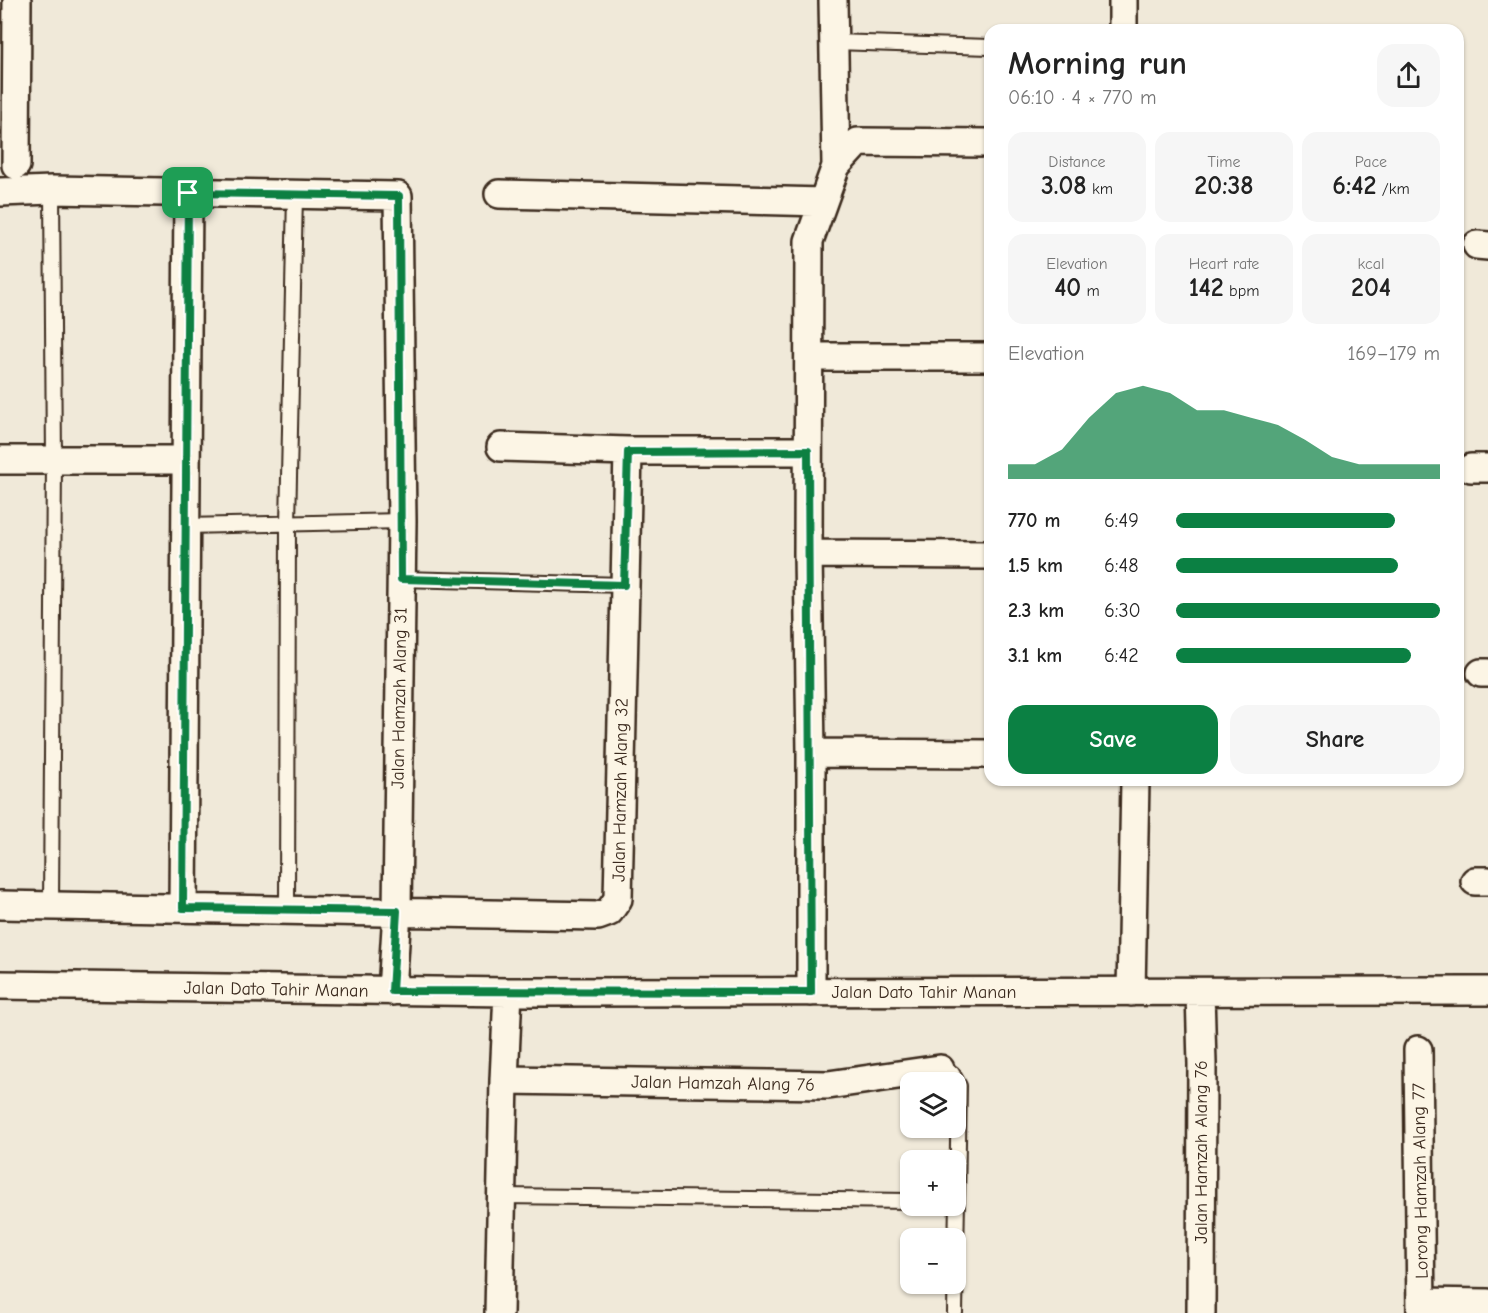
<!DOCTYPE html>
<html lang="en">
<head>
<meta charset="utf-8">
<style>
  :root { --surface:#fff; --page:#f6f6f6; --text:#222; --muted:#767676; --accent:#0b8043 }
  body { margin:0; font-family:"Comic Neue",sans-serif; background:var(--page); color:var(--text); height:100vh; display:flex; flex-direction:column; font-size:22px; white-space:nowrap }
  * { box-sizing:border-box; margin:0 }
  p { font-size:20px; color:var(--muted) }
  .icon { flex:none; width:33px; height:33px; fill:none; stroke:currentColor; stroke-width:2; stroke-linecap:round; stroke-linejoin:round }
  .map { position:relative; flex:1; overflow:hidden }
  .details { position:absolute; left:984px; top:24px; width:480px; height:762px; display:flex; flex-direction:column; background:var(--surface); border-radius:18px; box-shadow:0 2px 4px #0004 }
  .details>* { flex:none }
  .controls { position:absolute; left:900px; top:1072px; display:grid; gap:12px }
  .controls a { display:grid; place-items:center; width:66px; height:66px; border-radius:12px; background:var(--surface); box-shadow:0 2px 4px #0004; font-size:30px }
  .pin { position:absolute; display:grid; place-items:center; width:51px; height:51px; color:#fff; margin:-26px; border-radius:12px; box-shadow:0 3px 9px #0006 }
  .round { display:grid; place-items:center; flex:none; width:63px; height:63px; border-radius:18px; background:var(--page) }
  .head { display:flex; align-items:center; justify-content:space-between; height:102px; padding:0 24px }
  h1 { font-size:33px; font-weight:800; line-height:45px }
  .stats { display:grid; grid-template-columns:repeat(3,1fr); gap:9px; height:102px; padding:6px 24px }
  .stats div { display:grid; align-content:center; border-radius:15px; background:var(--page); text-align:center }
  .stats b { font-size:26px; font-weight:800 }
  .stats small { font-size:16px; font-weight:400 }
  .stats p { font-size:16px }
  .chart { height:168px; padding:12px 24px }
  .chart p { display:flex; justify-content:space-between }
  .chart svg { width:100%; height:108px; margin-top:6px; fill:var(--accent); opacity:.7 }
  .button { display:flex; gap:12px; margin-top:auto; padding:12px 24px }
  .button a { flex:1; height:69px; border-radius:18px; background:var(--accent); color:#fff; font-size:24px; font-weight:800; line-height:69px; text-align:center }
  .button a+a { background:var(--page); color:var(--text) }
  ul { padding:0 24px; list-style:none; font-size:20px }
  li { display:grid; grid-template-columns:96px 72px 1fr; align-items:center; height:45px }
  li i { height:15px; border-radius:8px; background:var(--accent) }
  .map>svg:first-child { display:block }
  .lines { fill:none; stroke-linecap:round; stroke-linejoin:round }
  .lane-casing { stroke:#3b2a1e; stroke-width:18 }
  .street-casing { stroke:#3b2a1e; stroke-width:32 }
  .lane { stroke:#fcf5e5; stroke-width:14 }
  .street { stroke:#fcf5e5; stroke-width:27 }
  .route-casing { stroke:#fff; stroke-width:12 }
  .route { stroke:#0b8043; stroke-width:8 }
  .labels { text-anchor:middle; stroke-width:4.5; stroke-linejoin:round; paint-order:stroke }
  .street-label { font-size:18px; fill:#3b2a1e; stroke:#fcf5e5 }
</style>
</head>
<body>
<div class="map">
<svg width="1488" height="1313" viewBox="0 0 1488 1313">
  <rect width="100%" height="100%" fill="#f0e9d9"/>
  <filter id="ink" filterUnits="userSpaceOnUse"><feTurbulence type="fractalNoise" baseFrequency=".0167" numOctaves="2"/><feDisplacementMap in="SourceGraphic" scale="12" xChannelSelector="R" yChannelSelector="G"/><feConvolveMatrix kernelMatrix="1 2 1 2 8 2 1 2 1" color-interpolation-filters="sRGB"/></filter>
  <g filter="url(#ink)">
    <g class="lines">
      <defs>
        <path id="lane" d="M834,42L990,47
          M186,526L402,521
          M401,579L624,585
          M51,906L54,461L52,190
          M287,911L288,524L295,195
          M940,1069L952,1073L959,1086L955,1313
          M501,1196L910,1201"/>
        <path id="street" d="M833,0L836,166
          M1123,0V30
          M16,165L17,0
          M0,192L52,190L398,196L402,521L397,911L392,991
          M499,194L823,202
          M1477,245L1488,246
          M809,357H990
          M501,447L628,451H808
          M0,460H186
          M1471,468H1488
          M808,554L990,555
          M1481,673H1488
          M811,753L990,754
          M1475,881H1488
          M0,905L598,916L609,912L618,899L628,451
          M183,908L188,193
          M0,985L508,992L1488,991
          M811,992V753L808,554L809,241L836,166L858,142L990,143
          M1131,992L1135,780
          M1200,992L1202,1064L1201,1313
          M1418,1050L1421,1313
          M504,1080L828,1085L940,1069
          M1421,1302L1488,1303
          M499,1313L504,1080L508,992"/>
      </defs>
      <use href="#lane" class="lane-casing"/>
      <use href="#street" class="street-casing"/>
      <use href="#lane" class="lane"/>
      <use href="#street" class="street"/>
    </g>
  </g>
  <g class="lines" filter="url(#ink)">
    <defs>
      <path id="route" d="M188,193L399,196L401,579L624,585L628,452L808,451L811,992L392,991L397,911L183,908Z"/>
    </defs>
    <use href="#route" class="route-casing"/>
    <use href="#route" class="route"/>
  </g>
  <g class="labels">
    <g class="street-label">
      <text transform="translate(399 698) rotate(-89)" y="6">Jalan Hamzah Alang 31</text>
      <text transform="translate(620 790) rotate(-89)" y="6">Jalan Hamzah Alang 32</text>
      <text transform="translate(276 989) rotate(1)" y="6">Jalan Dato Tahir Manan</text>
      <text x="924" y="998">Jalan Dato Tahir Manan</text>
      <text transform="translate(723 1083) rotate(1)" y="6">Jalan Hamzah Alang 76</text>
      <text transform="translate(1201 1152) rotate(-90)" y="6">Jalan Hamzah Alang 76</text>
      <text transform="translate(1420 1181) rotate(-91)" y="6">Lorong Hamzah Alang 77</text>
    </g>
  </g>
</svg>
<div class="controls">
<a><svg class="icon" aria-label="layers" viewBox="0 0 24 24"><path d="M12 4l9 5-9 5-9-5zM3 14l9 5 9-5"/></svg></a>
<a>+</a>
<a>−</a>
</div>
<div class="pin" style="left:188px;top:193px;background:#1e9e55"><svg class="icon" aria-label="arrive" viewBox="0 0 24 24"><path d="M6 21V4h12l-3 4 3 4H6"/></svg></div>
<section class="details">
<div class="head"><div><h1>Morning run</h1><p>06:10 · 4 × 770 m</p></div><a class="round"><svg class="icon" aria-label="share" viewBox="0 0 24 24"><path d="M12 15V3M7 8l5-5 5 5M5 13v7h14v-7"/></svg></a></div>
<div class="stats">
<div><p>Distance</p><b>3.08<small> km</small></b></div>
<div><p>Time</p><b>20:38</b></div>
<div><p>Pace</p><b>6:42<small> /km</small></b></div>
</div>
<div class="stats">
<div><p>Elevation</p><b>40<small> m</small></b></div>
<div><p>Heart rate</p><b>142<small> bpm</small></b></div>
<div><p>kcal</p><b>204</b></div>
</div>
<div class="chart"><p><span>Elevation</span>169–179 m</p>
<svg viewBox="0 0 160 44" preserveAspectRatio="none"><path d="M0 44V38L10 38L20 32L30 19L40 9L50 6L60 9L70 16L80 16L90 19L100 22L110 28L120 35L130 38L140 38L150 38L160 38V44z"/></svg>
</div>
<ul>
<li><b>770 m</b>6:49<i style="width:83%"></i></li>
<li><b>1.5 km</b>6:48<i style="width:84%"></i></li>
<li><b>2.3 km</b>6:30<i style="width:100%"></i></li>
<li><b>3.1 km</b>6:42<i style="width:89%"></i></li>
</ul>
<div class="button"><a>Save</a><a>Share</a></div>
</section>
</div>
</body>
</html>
